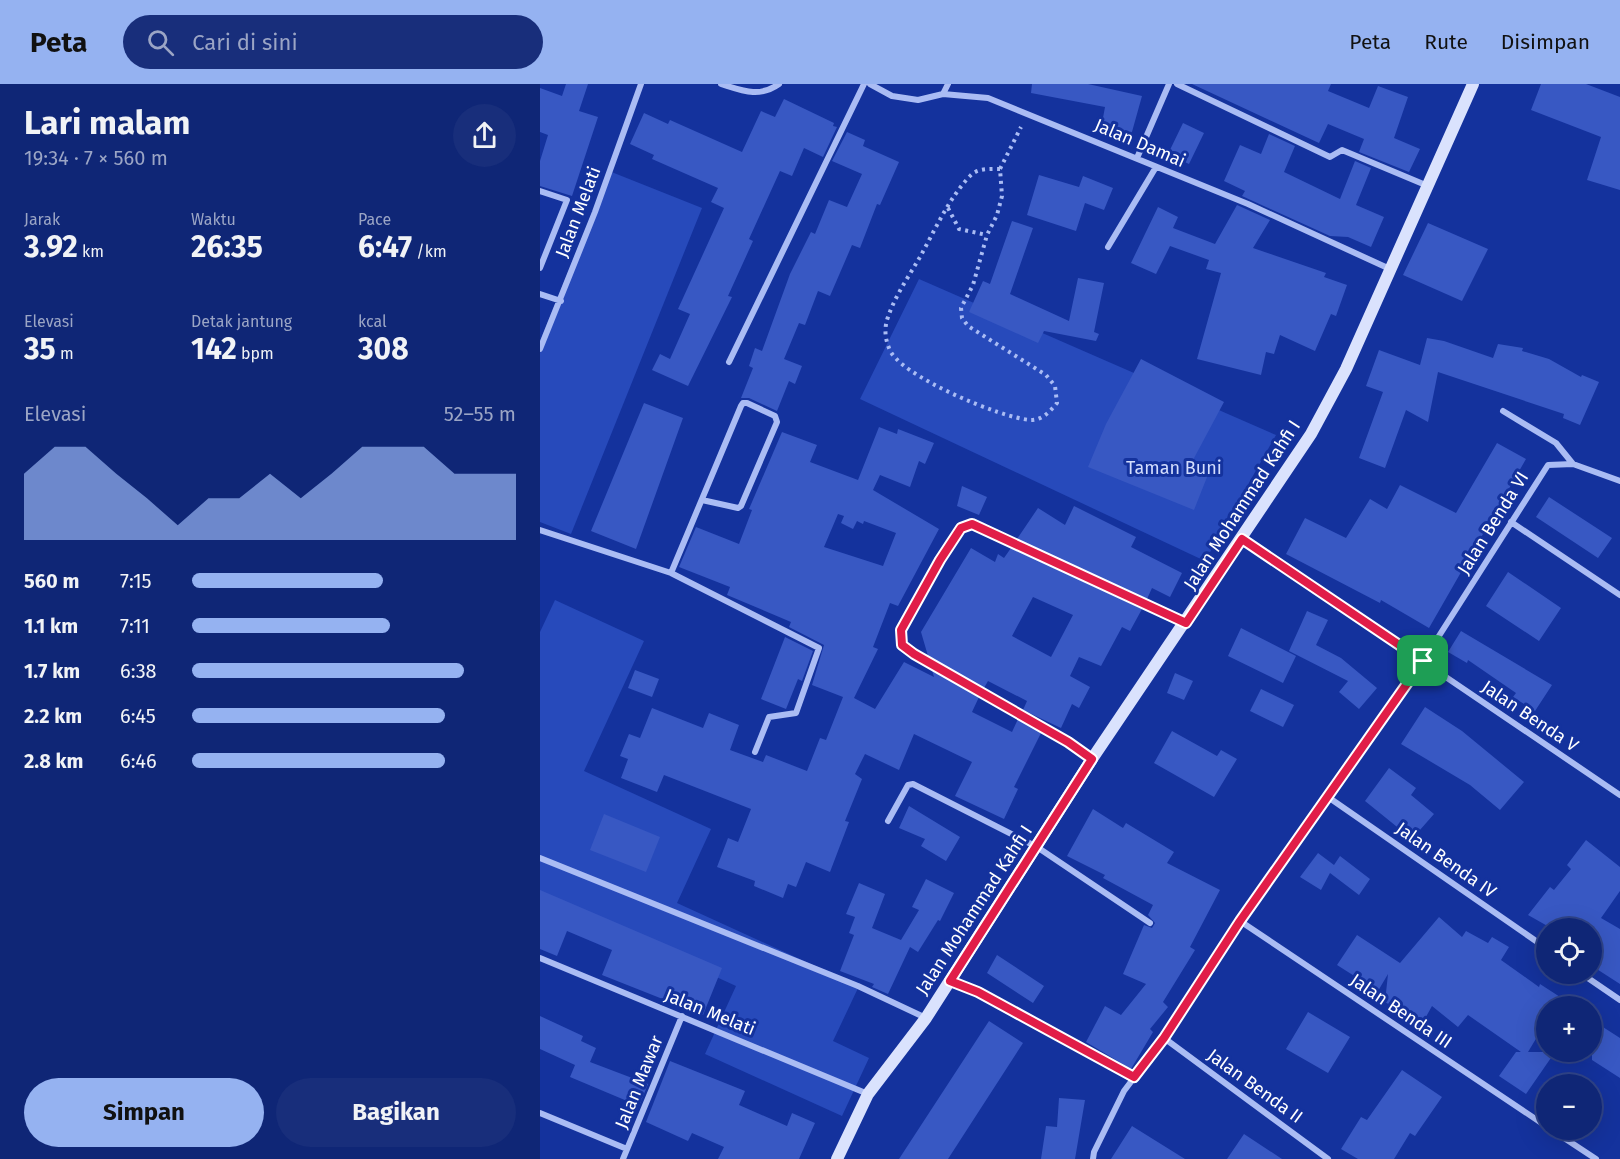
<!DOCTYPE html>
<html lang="id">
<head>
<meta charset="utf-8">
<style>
  :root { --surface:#0f2676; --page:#182e7b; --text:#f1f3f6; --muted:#9ba5c5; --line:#2f4388; --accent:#95b2f1 }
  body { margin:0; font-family:"Fira Sans",sans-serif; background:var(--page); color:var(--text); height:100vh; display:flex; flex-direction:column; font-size:22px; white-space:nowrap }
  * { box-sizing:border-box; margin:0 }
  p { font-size:20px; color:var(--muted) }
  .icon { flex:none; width:33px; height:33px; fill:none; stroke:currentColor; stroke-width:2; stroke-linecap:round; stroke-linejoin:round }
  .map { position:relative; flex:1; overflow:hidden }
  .side { display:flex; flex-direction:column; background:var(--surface); width:540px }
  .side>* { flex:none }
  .tools { position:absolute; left:996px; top:834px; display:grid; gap:12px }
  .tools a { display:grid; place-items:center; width:66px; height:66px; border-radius:50%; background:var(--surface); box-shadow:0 6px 24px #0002,0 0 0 2px var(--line); font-size:30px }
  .pin { position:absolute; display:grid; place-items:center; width:51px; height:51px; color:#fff; margin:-26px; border-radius:12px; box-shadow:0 3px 9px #0006 }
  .round { display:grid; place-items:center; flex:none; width:63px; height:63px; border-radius:32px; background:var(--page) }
  .head { display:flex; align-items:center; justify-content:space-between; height:102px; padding:0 24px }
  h1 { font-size:33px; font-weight:700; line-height:45px }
  .stats { display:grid; grid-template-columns:repeat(3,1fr); gap:9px; height:102px; padding:6px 24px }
  .stats div { display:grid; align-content:center }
  .stats b { font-size:30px; font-weight:700 }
  .stats small { font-size:16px; font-weight:400 }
  .stats p { font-size:16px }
  .chart { height:168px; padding:12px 24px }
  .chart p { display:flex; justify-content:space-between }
  .chart svg { width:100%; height:108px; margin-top:6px; fill:var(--accent); opacity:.7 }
  .button { display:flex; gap:12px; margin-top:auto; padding:12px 24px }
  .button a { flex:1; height:69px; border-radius:36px; background:var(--accent); color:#111; font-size:24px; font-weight:700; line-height:69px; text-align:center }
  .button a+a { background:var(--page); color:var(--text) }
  ul { padding:0 24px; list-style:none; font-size:20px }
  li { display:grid; grid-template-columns:96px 72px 1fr; align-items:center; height:45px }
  li i { height:15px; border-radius:8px; background:var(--accent) }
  header { display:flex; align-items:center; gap:36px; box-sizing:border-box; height:84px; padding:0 30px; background:var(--accent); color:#111 }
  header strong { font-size:28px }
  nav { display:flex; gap:33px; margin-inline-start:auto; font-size:21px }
  .search { width:420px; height:54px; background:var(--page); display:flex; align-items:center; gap:15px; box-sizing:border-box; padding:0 21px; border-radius:33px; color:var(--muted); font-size:22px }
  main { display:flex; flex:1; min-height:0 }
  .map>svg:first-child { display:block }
  .green { fill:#274abb }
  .building { fill:#3858c3; fill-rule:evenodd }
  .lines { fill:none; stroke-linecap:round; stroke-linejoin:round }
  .path { stroke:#aabcf4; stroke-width:4; stroke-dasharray:3 4.5; stroke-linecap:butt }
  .street { stroke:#aabcf4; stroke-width:6 }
  .secondary { stroke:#dae2fd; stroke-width:12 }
  .route-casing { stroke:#fff; stroke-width:12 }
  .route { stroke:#e11d48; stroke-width:8 }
  .labels { text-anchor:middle; stroke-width:6; stroke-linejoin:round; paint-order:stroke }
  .street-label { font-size:18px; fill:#fff; stroke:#14329d }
  .park-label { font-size:18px; fill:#d3ddfd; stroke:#14329d }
</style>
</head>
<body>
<header>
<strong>Peta</strong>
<div class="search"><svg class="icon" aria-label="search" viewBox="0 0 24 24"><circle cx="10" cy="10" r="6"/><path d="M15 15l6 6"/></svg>Cari di sini</div>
<nav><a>Peta</a><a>Rute</a><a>Disimpan</a></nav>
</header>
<main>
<section class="side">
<div class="head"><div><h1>Lari malam</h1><p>19:34 · 7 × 560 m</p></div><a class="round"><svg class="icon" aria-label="share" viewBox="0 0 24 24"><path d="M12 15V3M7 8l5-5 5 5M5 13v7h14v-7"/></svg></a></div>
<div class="stats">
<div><p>Jarak</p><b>3.92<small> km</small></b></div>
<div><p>Waktu</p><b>26:35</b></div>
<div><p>Pace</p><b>6:47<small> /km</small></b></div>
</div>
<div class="stats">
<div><p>Elevasi</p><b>35<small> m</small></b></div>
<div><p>Detak jantung</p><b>142<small> bpm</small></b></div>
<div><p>kcal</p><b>308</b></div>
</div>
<div class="chart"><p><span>Elevasi</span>52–55 m</p>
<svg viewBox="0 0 160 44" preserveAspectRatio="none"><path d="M0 44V17L10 6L20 6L30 17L40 27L50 38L60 27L70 27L80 17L90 27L100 17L110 6L120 6L130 6L140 17L150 17L160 17V44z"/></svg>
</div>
<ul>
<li><b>560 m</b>7:15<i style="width:59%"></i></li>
<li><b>1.1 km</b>7:11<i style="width:61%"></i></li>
<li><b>1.7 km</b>6:38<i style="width:84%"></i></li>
<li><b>2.2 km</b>6:45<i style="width:78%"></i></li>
<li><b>2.8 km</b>6:46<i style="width:78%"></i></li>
</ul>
<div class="button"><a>Simpan</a><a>Bagikan</a></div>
</section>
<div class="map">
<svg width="1080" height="1075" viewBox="0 0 1080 1075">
  <rect width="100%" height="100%" fill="#14329d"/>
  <path class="green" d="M69,87L162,124L31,450L0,438V257Z
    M379,195L736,351L665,477L320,315Z
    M15,516L104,557L44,687L171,745L137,819L319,902L293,957L329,974L302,1032L165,970L196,902L0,812V548Z"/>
  <path class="building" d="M26,0H48L39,27L58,33L32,112L0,102V77L8,51L0,48V4L22,12Z
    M492,0H548L602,12L590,55L560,50L565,23L491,9Z
    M652,0H791L788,7L829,24L838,2L868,13L854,54L880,65L869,88L819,68L824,55L788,40L779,59Z
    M1001,0H1046L1080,13V106L1047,96L1061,53L991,26Z
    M244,15L294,39L293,42L297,43L283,73L264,64L252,92L240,87L209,155L213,157L188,212L192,213L148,302L112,286L120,270L130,275L150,230L138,225L184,124L171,118L178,104L112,75L114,71L90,60L104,29L128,40L130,36L202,68L221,27L235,33Z
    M643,39L664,49L649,80L628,70Z
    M307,48L325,56L323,62L359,78L340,121L337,120L320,164L312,161L290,212L278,207L265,241L259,239L244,275L262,282L255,300L249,297L237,327L209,314H201L213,284L209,282L215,264L222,267L250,190L271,148L275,150L289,116L307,123L322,90L292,77Z
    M729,50L755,62L744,88L800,115L815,77L831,84L816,121L844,133L831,163L808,153L790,152L702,112L705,107L684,97L700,61L721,70Z
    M499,91L539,103L543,92L573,104L564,126L545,119L536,147L487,131Z
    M697,121L730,136L713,164L786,189L784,193L807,201L796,232L791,230L775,267L740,251L734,270L726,268L721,291L657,275L681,189L666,185L669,176L630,162L616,190L591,179L618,123L638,133L633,144L675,160Z
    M472,137L493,144L470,210L529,237L538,194L564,199L554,248L559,250L556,257L504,247L498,259L429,228L443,197L450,200Z
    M888,139L948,165L922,217L863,191Z
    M887,254L904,257L953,274L958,260L983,264L982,267L1009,275L1041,293L1042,291L1059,298L1040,341L1023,334L1024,330L898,288L888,338L866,326L845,384L819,374L843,308L826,302L839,266L880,281Z
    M601,275L684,318L653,376L671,383L654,426L548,383L566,340Z
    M104,319L143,334L96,465L51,447Z
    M339,343L357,350L358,345L394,359L385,380L379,377L370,403L340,391L333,406L399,445L358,522L350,519L333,563L338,565L314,614L335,625L364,578L394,593L392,586L439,613L432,628L472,648L478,635L501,649L474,703L478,705L464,735L415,712L432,678L374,650L359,686L325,670L315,690L322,695L305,737L309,738L290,788L266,778L256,803L248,800L243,814L214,802L215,797L177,783L188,754L198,758L211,725L124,691L117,708L81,694L88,675L80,672L89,650L100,654L112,624L163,644L169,629L199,641L190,666L223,678L226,671L267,687L280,654L286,656L303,613L272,601L284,561L249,543L251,538L187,511L190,503L139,483L156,443L199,460L212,426L209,425L242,348L277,361L270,378L318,396ZM298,430L304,432L301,439L313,445L317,437L323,440L324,437L356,449L343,482L284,463Z
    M957,359L986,375L889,544L841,516L840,519L746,470L765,434L806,454L830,415L847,425L860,401L916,429Z
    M422,402L447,413L439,431L417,422Z
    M1009,413L1072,454L1058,474L996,433Z
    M534,422L596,453L591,463L642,489L630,513L612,504L607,515L477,455L498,424L525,441Z
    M431,464L455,478L458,470L464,474L471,464L602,525L590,547L582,543L561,582L539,573L530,592L550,603L539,624L532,620L521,644L483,626L487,617L448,597L444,604L388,572L381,548ZM493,513L533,531L511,573L472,552Z
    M968,488L1021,524L999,557L946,522Z
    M767,527L788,536L776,561L801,574L837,604L819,625L799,608L808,597L749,567Z
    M701,544L756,572L743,599L688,572Z
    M921,547L1012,601L995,627L973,613L976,609L928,576L927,579L908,568Z
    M245,553L273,567L262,597L258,595L246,625L221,615Z
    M95,586L119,595L112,613L88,604Z
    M635,589L653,597L644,616L627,609Z
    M721,605L754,621L743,643L710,627Z
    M885,623L922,647L984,698L960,726L930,701L861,660Z
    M632,647L677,672L681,666L697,675L674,713L614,679Z
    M849,684L876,704L871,711L894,730L872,755L825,717Z
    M369,722L420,753L406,777L381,762L385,755L359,744Z
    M553,725L583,744L586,739L634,768L627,779L680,806L650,863L655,866L623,918L628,923L610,945L613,948L591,985L546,958L565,922L581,931L606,900L583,890L604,841L612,844L615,839L608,831L613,821L563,794L565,791L527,772Z
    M64,730L120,753L106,788L50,766Z
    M1046,756L1080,783V807L1061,834L1080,845V900L1052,882V844H1011L988,831L1010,803L1014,806L1031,785L1027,781Z
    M778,769L794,781L800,772L830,795L819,811L790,789L781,806L760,793Z
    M386,795L414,809L400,837L398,836L378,868L370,863L348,910L332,903L334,900L300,887L314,851L309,849L315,833L306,830L319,799L345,810L332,844L361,856L379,826L372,823Z
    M0,806L182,884L163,931L62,891L72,866L27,847L17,872L0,865Z
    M899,833L922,853L926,847L948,859L952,853L969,863L961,876L999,903L1000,900L1034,922H1006V938L988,968H1015L986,1010L959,992L976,968H981L928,931L918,943L892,922L882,940L845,918L848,890L838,907L797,881L817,851L860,879Z
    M457,871L504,902L493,919L447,889Z
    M768,928L810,953L788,989L746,965Z
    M0,932L43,952L41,957L56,964L50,978L108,1000L99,1022L30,993L35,981L0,965Z
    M1052,936L1080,954V994L1052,976Z
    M449,937L483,959L408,1075H359Z
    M130,977L205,1007L199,1021L247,1042L252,1029L275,1039L259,1075H178L184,1063L152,1049L148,1057L106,1038Z
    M862,986L902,1013L875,1052L870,1049L854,1075H818L801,1065L821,1033L827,1036Z
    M519,1014L545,1016L535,1075H501L506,1042L517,1043Z
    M592,1042L645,1075H571Z
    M704,1050L742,1075H687Z"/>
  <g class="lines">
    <path class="path" d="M460,85C450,85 437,84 430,92C409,114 395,146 380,173C369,192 355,212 348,233C344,244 345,254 349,264C357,291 463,335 491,336C503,336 510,327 517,319L515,302L506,291L428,242L422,234L421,224L433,201L447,151L457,131L462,112L460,85L481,43
      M408,124L419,145L447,151"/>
    <path class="street" d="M181,0C203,7 219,14 239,0
      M330,0L352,12L378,16L403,10L448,14L708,120L850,185
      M637,0L790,73L802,66L888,102
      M403,10L408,0
      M597,74L629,0
      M0,107L27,116L0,184
      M568,163L616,83
      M0,210L21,217
      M0,265L55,128L101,0
      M189,278L324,0
      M963,327L1016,359L1033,380
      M971,438L1080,511
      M0,446L131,489L279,564L256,629L229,633L215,668
      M702,455L1080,711
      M131,489L201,322L203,319H207L235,332L237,338L201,422L198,424L162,416
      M552,675L528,658L374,570L362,561L361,546L421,445L431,440L645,539
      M788,713L1006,864
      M348,737L368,701L373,700L497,763L610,839
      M0,774L318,902L386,934
      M700,837L1006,1042
      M0,874L328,1010
      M1042,890L1080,916
      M410,897L438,907L594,993
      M624,954L788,1075
      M0,1029L87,1065
      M1012,1046L1056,1075
      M83,1075L142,932
      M553,1075L554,1068L584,1007L624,954L700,837L883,577L1008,381L1033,380L1080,397"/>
    <path class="secondary" d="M297,1075L328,1010L386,934L552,675L771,350L806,285L933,0"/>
  </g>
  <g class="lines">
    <defs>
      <path id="route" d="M432,440L646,539L702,455L883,577L700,837L624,954L594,993L438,908L410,897L552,675L528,658L374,570L362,561L361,546L400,476L421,444Z"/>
    </defs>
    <use href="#route" class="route-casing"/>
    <use href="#route" class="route"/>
  </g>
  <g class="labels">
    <g class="street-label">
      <text transform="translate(600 59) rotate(23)" y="6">Jalan Damai</text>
      <text transform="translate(38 128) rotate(-69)" y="6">Jalan Melati</text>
      <text transform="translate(702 421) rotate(-57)" y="6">Jalan Mohammad Kahfi I</text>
      <text transform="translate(953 439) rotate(-58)" y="6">Jalan Benda VI</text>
      <text transform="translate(990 632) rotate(34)" y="6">Jalan Benda V</text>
      <text transform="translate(906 776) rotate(35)" y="6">Jalan Benda IV</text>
      <text transform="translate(434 826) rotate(-57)" y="6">Jalan Mohammad Kahfi I</text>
      <text transform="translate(861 927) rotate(34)" y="6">Jalan Benda III</text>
      <text transform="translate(170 928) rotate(22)" y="6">Jalan Melati</text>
      <text transform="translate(99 998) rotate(-68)" y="6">Jalan Mawar</text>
      <text transform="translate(715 1002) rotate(36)" y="6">Jalan Benda II</text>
    </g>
    <g class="park-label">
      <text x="634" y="390">Taman Buni</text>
    </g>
  </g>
</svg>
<div class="tools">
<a><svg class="icon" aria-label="locate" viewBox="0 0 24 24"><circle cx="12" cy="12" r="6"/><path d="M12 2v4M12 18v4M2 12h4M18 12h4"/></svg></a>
<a>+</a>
<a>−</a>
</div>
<div class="pin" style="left:883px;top:577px;background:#1e9e55"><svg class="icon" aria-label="arrive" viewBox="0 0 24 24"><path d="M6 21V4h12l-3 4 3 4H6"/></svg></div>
</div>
</main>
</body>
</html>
